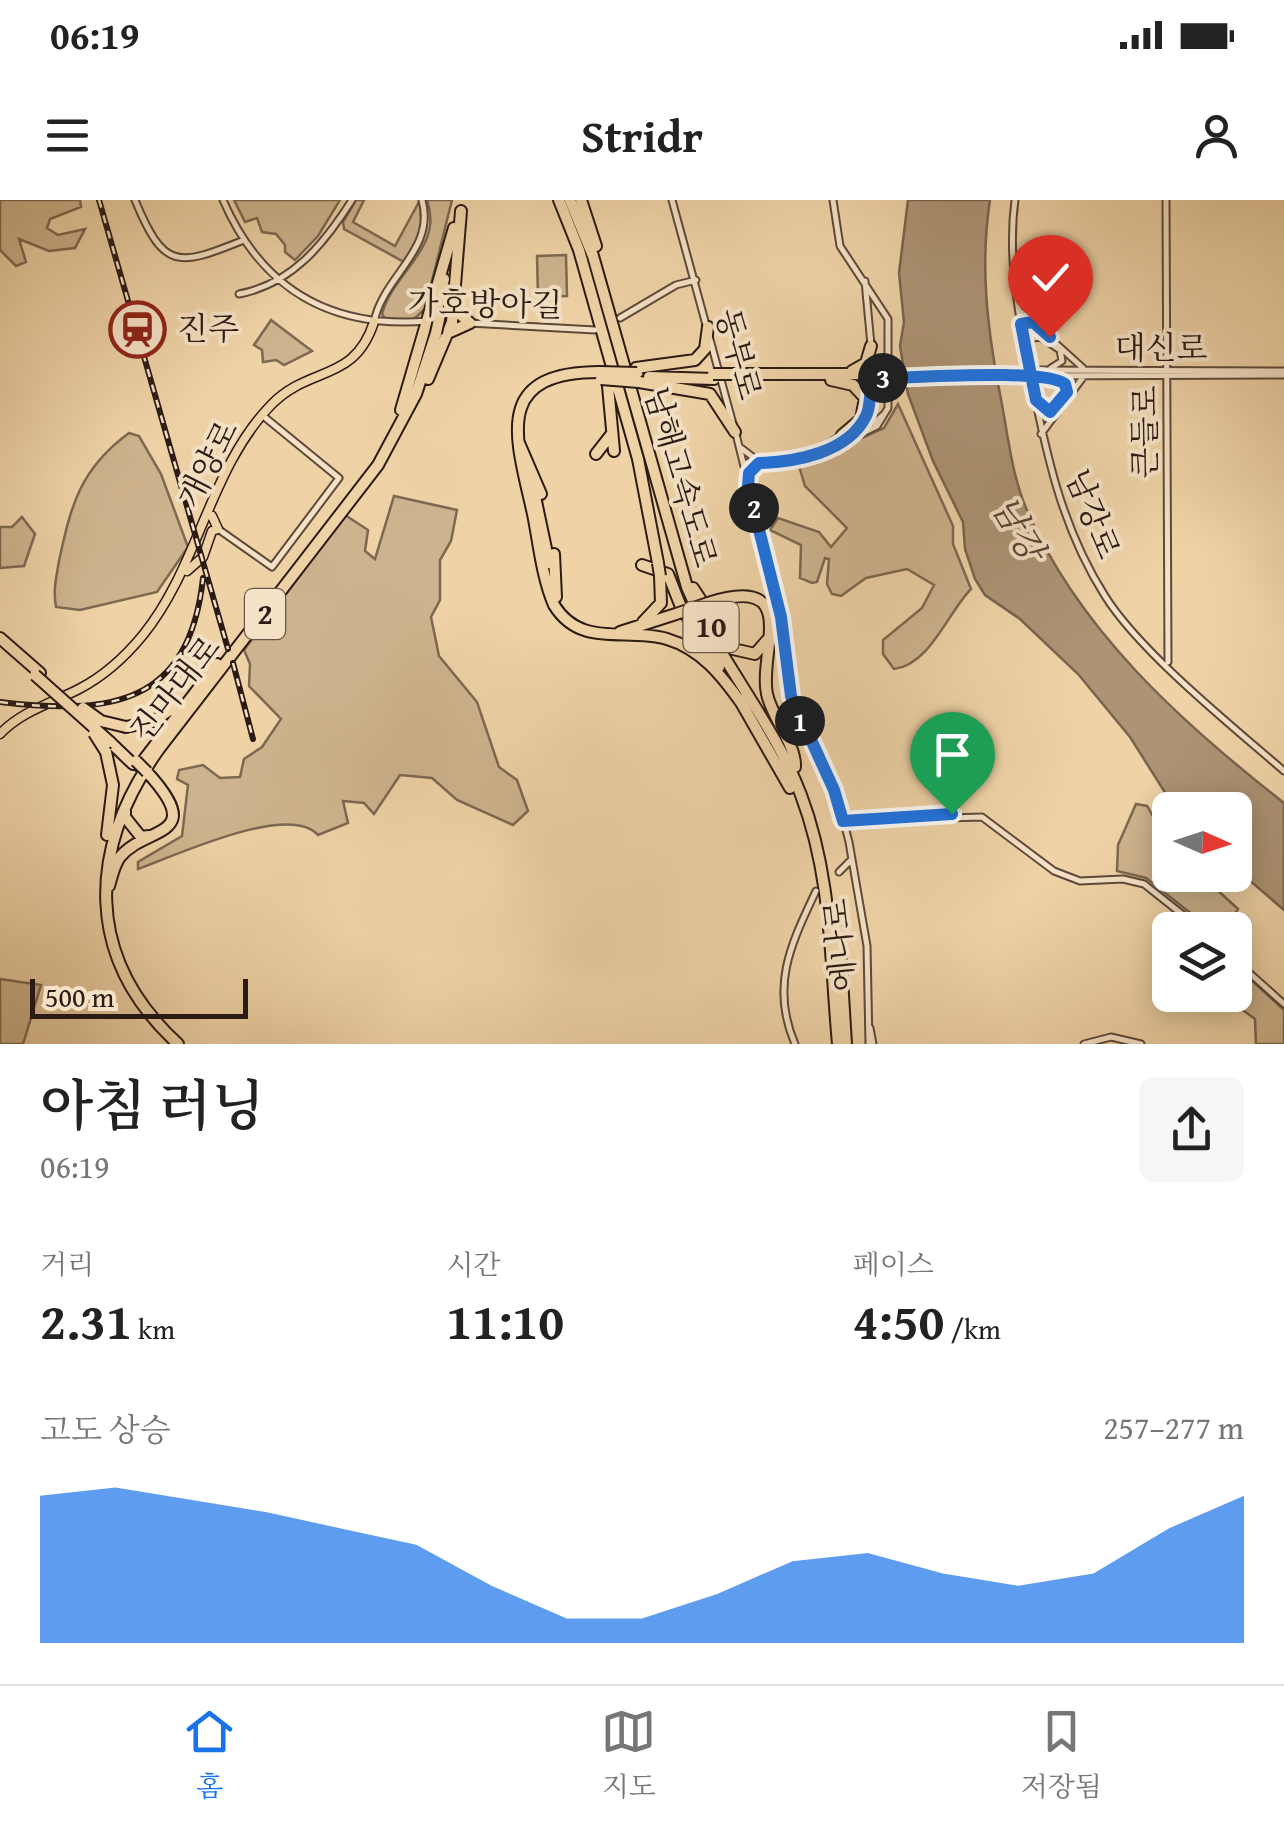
<!DOCTYPE html>
<html lang="ko">
<head>
<meta charset="utf-8">
<style>
  :root { --surface:#fff; --page:#f6f6f6; --text:#222; --muted:#767676; --line:#e0e0e0; --accent:#1a73e8 }
  body { margin:0; font-family:"Gentium Book Plus","Noto Serif KR",serif; background:var(--page); color:var(--text); height:100vh; display:flex; flex-direction:column; font-size:38px; white-space:nowrap }
  * { box-sizing:border-box; margin:0 }
  p { font-size:32px; color:var(--muted) }
  .icon { flex:none; width:55px; height:55px; fill:none; stroke:currentColor; stroke-width:2; stroke-linecap:round; stroke-linejoin:round }
  .map { position:relative; height:844px; overflow:hidden }
  .side { display:flex; flex-direction:column; background:var(--surface); flex:1 }
  .side>* { flex:none }
  .needle { width:65px; rotate:93deg }
  .fabs { position:absolute; left:1152px; top:592px; display:grid; gap:20px }
  .fabs a { display:grid; place-items:center; width:100px; height:100px; border-radius:15px; background:var(--surface); box-shadow:0 5px 25px #0003; font-size:50px }
  .scale { position:absolute; left:30px; bottom:25px; width:218px; box-sizing:border-box; padding-left:10px; border:5px solid #2c1b15; border-top:0; font-size:28px; line-height:35px; white-space:nowrap; color:#2c1b15; -webkit-text-stroke:8px #f5e2c6; paint-order:stroke }
  .pin { position:absolute; display:grid; place-items:center; width:85px; height:85px; color:#fff; margin:-102px -42px; border-radius:50% 50% 50% 0; rotate:-45deg; box-shadow:0 0 10px #0007 }
  .pin .icon { rotate:45deg }
  .km { position:absolute; width:50px; height:50px; margin:-25px; border-radius:50%; background:#222; color:#fff; font-size:28px; line-height:50px; text-align:center }
  .round { display:grid; place-items:center; flex:none; width:105px; height:105px; border-radius:15px; background:var(--page) }
  .headline { display:flex; align-items:center; justify-content:space-between; height:170px; padding:0 40px }
  h1 { font-size:55px; font-weight:600; line-height:75px }
  .figures { display:grid; grid-template-columns:repeat(3,1fr); gap:15px; height:170px; padding:10px 40px }
  .figures div { display:grid; align-content:center }
  .figures b { font-size:50px; font-weight:600 }
  .figures small { font-size:28px; font-weight:400 }
  .figures p { font-size:28px }
  .chart { height:280px; padding:20px 40px }
  .chart p { display:flex; justify-content:space-between }
  .chart svg { width:100%; height:180px; margin-top:10px; fill:var(--accent); opacity:.7 }
  .status { display:flex; justify-content:space-between; align-items:center; height:70px; padding:0 50px; background:var(--surface); direction:ltr }
  .status svg { height:28px; fill:currentColor }
  header { display:flex; justify-content:space-between; align-items:center; height:130px; padding:0 40px; background:var(--surface); font-size:45px; font-weight:600 }
  .menu { display:flex; justify-content:space-around; align-items:center; height:140px; border-top:2px solid var(--line); background:var(--surface); font-size:28px; color:var(--muted) }
  .menu a { display:grid; justify-items:center; gap:5px }
  .menu .current { color:var(--accent) }
  .map>svg:first-child { display:block }
  .green { fill:#ceb48e; stroke:#7d6852; stroke-width:2.5 }
  .water { fill:#ad9475; stroke:#79644f; stroke-width:2.5 }
  .lines { fill:none; stroke-linecap:round; stroke-linejoin:round }
  .minor-casing { stroke:#5d493a; stroke-width:9 }
  .major-casing { stroke:#2c1b15; stroke-width:11 }
  .highway-casing { stroke:#2c1b15; stroke-width:14 }
  .minor { stroke:#f5e2c6; stroke-width:5 }
  .major { stroke:#efd3a7; stroke-width:8 }
  .highway { stroke:#efd3a7; stroke-width:10 }
  .rail-casing { stroke:#2c1b15; stroke-width:6 }
  .rail { stroke:#f5e2c6; stroke-width:2.5; stroke-dasharray:8; stroke-linecap:butt }
  .minor-bridge-casing { stroke:#5d493a; stroke-width:9; stroke-linecap:butt }
  .highway-bridge-casing { stroke:#2c1b15; stroke-width:14; stroke-linecap:butt }
  .minor-bridge { stroke:#f5e2c6; stroke-width:5 }
  .highway-bridge { stroke:#efd3a7; stroke-width:10 }
  .route-casing { stroke:#fff; stroke-width:20 }
  .route { stroke:#1a73e8; stroke-width:12 }
  .labels { text-anchor:middle; stroke-width:8; stroke-linejoin:round; paint-order:stroke }
  .shield { fill:#f5e2c6; stroke:#68574a; stroke-width:2.5 }
  .shield-label { font-size:30px; font-weight:bold; fill:#2c1b15 }
  .street-label { font-size:32px; fill:#2c1b15; stroke:#f5e2c6 }
  .poi-label { font-size:32px; fill:#2c1b15; stroke:#f5e2c6; text-anchor:start }
  .water-label { font-size:35px; font-style:italic; fill:#594537; stroke:#f5e2c6 }
</style>
</head>
<body>
<div class="status"><b>06:19</b><svg viewBox="0 0 49 12"><path d="M0 12V9h3v3zM5 12V6h3v6zM10 12V3h3v9zM15 12V0h3v12zM26 1h20v11H26zM47 4h2v5h-2z"/></svg></div>
<header><svg class="icon" aria-label="menu" viewBox="0 0 24 24"><path d="M4 6h16M4 12h16M4 18h16"/></svg>Stridr<svg class="icon" aria-label="person" viewBox="0 0 24 24"><circle cx="12" cy="8" r="4"/><path d="M4 21q1-7 8-7t8 7"/></svg></header>
<div class="map">
<svg width="1284" height="844" viewBox="0 0 1284 844">
  <rect width="100%" height="100%" fill="#efd3a7"/>
  <filter id="stains"><feTurbulence type="fractalNoise" baseFrequency=".002" numOctaves="4"/><feColorMatrix values="0 0 0 0 .2 0 0 0 0 .09 0 0 0 0 .02 0 0 0 .5 -.17"/></filter>
  <radialGradient id="worn" r=".72"><stop offset=".6" stop-color="#630" stop-opacity="0"/><stop offset="1" stop-color="#630" stop-opacity=".3"/></radialGradient>
  <path class="green" d="M0,0H80L81,7L50,19L47,28L58,35L85,29L75,48L49,51L19,39L26,62L16,66L0,50Z
    M234,0H340L318,36L295,60L285,52V45L276,34L262,32L257,18L245,22Z
    M356,0H364L353,22L395,46L420,0L422,36L404,62L344,29L343,22Z
    M427,0H452L425,109L414,119L386,120L382,114C393,72 444,48 427,0Z
    M566,55L567,96L538,97L537,56Z
    M271,120L312,151L284,165L276,160L263,162L262,150L254,145Z
    M898,204L953,326V344L971,389C948,412 930,465 894,469L883,454V440L922,408L934,385L907,369L866,378L841,396L832,394L827,384L829,359L825,358L817,382L812,383L800,378L801,345L770,330L778,318L819,332L831,347L847,328L805,286L799,266L884,228Z
    M129,233L139,236L161,274L188,347L157,392L80,410L56,407C53,389 56,379 59,361C71,305 80,269 129,233Z
    M394,296L457,310L451,341L440,360V400L431,417L439,456L477,502L499,567L517,580L528,611L513,625L457,600L432,578L400,575L374,614L364,603L343,601L348,623L318,635C289,602 175,656 138,669V662L182,636L188,585L177,579L179,570L203,565L220,578L240,577L244,559L262,547L281,519L249,486L250,464L244,450L345,315L368,330L365,351L375,359Z
    M22,317L35,334L24,366L0,368V327H12Z
    M1136,604L1147,606L1170,646V675H1201L1238,709L1225,730H1212L1146,678L1117,671L1118,645Z
    M1235,765L1284,810V844H1256L1255,819L1222,795H1235Z
    M0,779L41,785L23,844H0Z"/>
  <path class="water" d="M908,0H990C980,64 987,126 999,189C1007,227 1011,273 1026,308C1078,430 1182,523 1284,603V710L1235,668V610H1176L1130,537L1078,474L1020,419L985,395L975,379L965,349L963,322L933,261L908,194L900,146L904,122L899,73Z"/>
  <g class="lines">
    <defs>
      <path id="minor" d="M135,0C164,70 177,67 244,40
        M223,0C262,90 332,129 428,121
        M672,0L733,224
        M1015,0C1007,58 1019,117 1030,174C1046,252 1061,327 1105,396C1140,452 1232,526 1284,571
        M1166,0L1168,462
        M865,81L871,145
        M239,94C292,84 324,44 352,0
        M1021,112L1083,168
        M620,118L676,85L696,80
        M374,122C383,76 436,50 422,0
        M469,123L595,130
        M1021,124L1060,150L1062,161L1051,168
        M1026,147L1029,139L1043,136
        M1037,170L1284,171
        M1037,176L1284,175
        M881,178L870,189L867,218L874,223L883,215
        M1038,204L1051,212L1066,194L1065,184L1054,178
        M736,234L781,417L791,496L834,590
        M1041,234L1084,176
        M741,248L758,261
        M813,254L843,234L870,227
        M743,263L790,262L814,257L877,226L888,208V119L840,46L833,0
        M760,324L785,414L792,485L833,580L849,642L867,746L869,844
        M218,329L272,367L339,278L262,215
        M843,621L982,617L1054,671L1080,681L1123,679L1144,684L1202,730
        M839,672L851,660
        M1235,760L1284,804
        M870,828L873,844
        M795,844C770,786 791,744 816,691
        M1084,844L1111,837L1141,844"/>
      <path id="major" d="M187,371L203,357L212,331L218,329L212,316
        M0,534C22,511 52,503 79,489C104,476 125,457 143,435C199,366 210,267 272,204C311,165 354,183 374,122"/>
      <path id="highway" d="M559,0L579,50L638,259L658,363
        M570,0L593,56L687,387C718,460 773,521 801,595C832,677 830,758 838,844
        M581,0L596,46
        M436,115L444,79
        M450,132L470,123L455,110
        M636,168L695,160L705,149L708,127
        M852,171L866,163L871,146
        M600,172C491,172 516,238 533,314C539,344 542,377 554,405C581,449 626,427 667,439C701,449 722,476 742,504
        M732,174H881
        M607,175L614,251
        M649,177L714,179
        M428,179L452,122L461,11
        M831,180L853,185L865,198L861,219L842,235
        M639,182L710,194L735,232
        M401,210L454,28
        M519,243L541,294
        M596,254L610,236
        M533,287L549,363
        M554,354L556,397
        M642,365L668,374L681,407L719,467
        M693,388L733,449L755,454L769,438
        M708,403C803,372 758,453 767,494C772,518 796,544 795,567
        M643,422L661,403L660,376
        M620,432L676,414
        M0,438L40,473
        M739,499L790,588
        M126,527L154,521L177,505
        M110,542L133,564
        M106,552L113,585L107,635
        M139,566L217,464
        M125,608V617L141,637L149,636
        M109,686C112,676 114,665 120,657C146,625 208,639 147,572
        M839,730L846,844
        M178,844C83,757 88,648 159,549L378,265L416,194L436,133"/>
    </defs>
    <use href="#minor" class="minor-casing"/>
    <use href="#major" class="major-casing"/>
    <use href="#highway" class="highway-casing"/>
    <use href="#minor" class="minor"/>
    <use href="#major" class="major"/>
    <use href="#highway" class="highway"/>
    <defs>
      <path id="rail" d="M99,0L228,449
        M233,463L253,539
        M0,502C110,515 189,506 203,378"/>
    </defs>
    <use href="#rail" class="rail-casing"/>
    <use href="#rail" class="rail"/>
    <defs>
      <path id="minor-bridge" d="M881,174L1037,170
        M881,178L1037,176"/>
      <path id="highway-bridge" d="M436,133L440,115
        M600,172L637,173
        M713,174H732
        M601,179L639,182
        M658,363L660,376
        M676,414L708,403
        M35,475L110,542
        M83,508L101,521L126,527
        M94,533L106,552
        M136,561L147,572"/>
    </defs>
    <use href="#minor-bridge" class="minor-bridge-casing"/>
    <use href="#highway-bridge" class="highway-bridge-casing"/>
    <use href="#minor-bridge" class="minor-bridge"/>
    <use href="#highway-bridge" class="highway-bridge"/>
  </g>
  <g class="lines">
    <defs>
      <path id="route" d="M952,614L843,621L834,590L791,496L781,417L748,286L749,273L759,263C795,262 848,253 866,216C871,206 869,195 872,184L881,178C915,178 1044,168 1065,184L1067,192L1050,212L1036,200L1026,150L1021,124L1033,122L1050,137"/>
    </defs>
    <use href="#route" class="route-casing"/>
    <use href="#route" class="route"/>
  </g>
  <defs>
    <symbol id="station-ring" viewBox="-11 -11 22 22"><circle r="9.5" fill="#f5e2c6" stroke="#8f2418" stroke-width="1.5"/><path d="M-3-6H3Q5-6 5-4V2Q5 4 3 4L4.5 6H3L1.5 4h-3L-3 6H-4.5L-3 4Q-5 4-5 2V-4Q-5-6-3-6ZM-3.5-4v3h7v-3ZM-3.5 1v1.5H-2V1ZM2 1v1.5H3.5V1Z" fill="#8f2418"/></symbol>
  </defs>
  <g fill-rule="evenodd">
    <use href="#station-ring" x="106" y="98" width="63" height="63"/>
  </g>
  <g class="labels">
    <g class="shield">
      <rect x="245" y="389" width="40" height="50" rx="8"/>
      <rect x="683.5" y="402" width="55" height="50" rx="8"/>
    </g>
    <g class="shield-label">
      <text x="265" y="424">2</text>
      <text x="711" y="437">10</text>
    </g>
    <g class="street-label">
      <text transform="translate(485 104) rotate(1)" y="11">가호방아길</text>
      <text x="1161" y="159">대신로</text>
      <text transform="translate(739 154) rotate(75)" y="11">동부로</text>
      <text transform="translate(1145 232) rotate(-90)" y="11">큰들로</text>
      <text transform="translate(208 264) rotate(-63)" y="11">개양로</text>
      <text transform="translate(681 277) rotate(74)" y="11">남해고속도로</text>
      <text transform="translate(1093 314) rotate(68)" y="11">남강로</text>
      <text transform="translate(175 489) rotate(-52)" y="11">진마대로</text>
      <text transform="translate(840 745) rotate(-96)" y="11">에나로</text>
    </g>
    <g class="poi-label">
      <text x="177" y="140">진주</text>
    </g>
    <g class="water-label">
      <text transform="translate(1018 328) rotate(60)" y="12">남강</text>
    </g>
  </g>
  <rect width="100%" height="100%" filter="url(#stains)"/>
  <rect width="100%" height="100%" fill="url(#worn)"/>
</svg>
<div class="fabs">
<a><svg class="needle" viewBox="-14 -14 28 28"><path d="M0-13l5 13h-10z" fill="#e53935"/><path d="M0 13l5-13h-10z" fill="#767676"/></svg></a>
<a><svg class="icon" aria-label="layers" viewBox="0 0 24 24"><path d="M12 4l9 5-9 5-9-5zM3 14l9 5 9-5"/></svg></a>
</div>
<div class="scale">500 m</div>
<div class="pin" style="left:952px;top:614px;background:#1e9e55"><svg class="icon" aria-label="arrive" viewBox="0 0 24 24"><path d="M6 21V4h12l-3 4 3 4H6"/></svg></div>
<div class="pin" style="left:1050px;top:137px;background:#d93025"><svg class="icon" aria-label="check" viewBox="0 0 24 24"><path d="M5 12l5 5 9-10"/></svg></div>
<b class="km" style="left:800px;top:521px">1</b>
<b class="km" style="left:754px;top:308px">2</b>
<b class="km" style="left:883px;top:178px">3</b>
</div>
<section class="side">
<div class="headline"><div><h1>아침 러닝</h1><p>06:19</p></div><a class="round"><svg class="icon" aria-label="share" viewBox="0 0 24 24"><path d="M12 15V3M7 8l5-5 5 5M5 13v7h14v-7"/></svg></a></div>
<div class="figures">
<div><p>거리</p><b>2.31<small> km</small></b></div>
<div><p>시간</p><b>11:10</b></div>
<div><p>페이스</p><b>4:50<small> /km</small></b></div>
</div>
<div class="chart"><p><span>고도 상승</span>257–277 m</p>
<svg viewBox="0 0 160 44" preserveAspectRatio="none"><path d="M0 44V8L10 6L20 9L30 12L40 16L50 20L60 30L70 38L80 38L90 32L100 24L110 22L120 27L130 30L140 27L150 16L160 8V44z"/></svg>
</div>
</section>
<nav class="menu">
<a class="current"><svg class="icon" aria-label="home" viewBox="0 0 24 24"><path d="M3 11l9-7 9 7M6 9v11h12V9"/></svg>홈</a>
<a><svg class="icon" aria-label="map" viewBox="0 0 24 24"><path d="M3 6l6-2 6 2 6-2v14l-6 2-6-2-6 2zM9 4v14M15 6v14"/></svg>지도</a>
<a><svg class="icon" aria-label="saved" viewBox="0 0 24 24"><path d="M7 4h10v16l-5-4-5 4z"/></svg>저장됨</a>
</nav>
</body>
</html>
